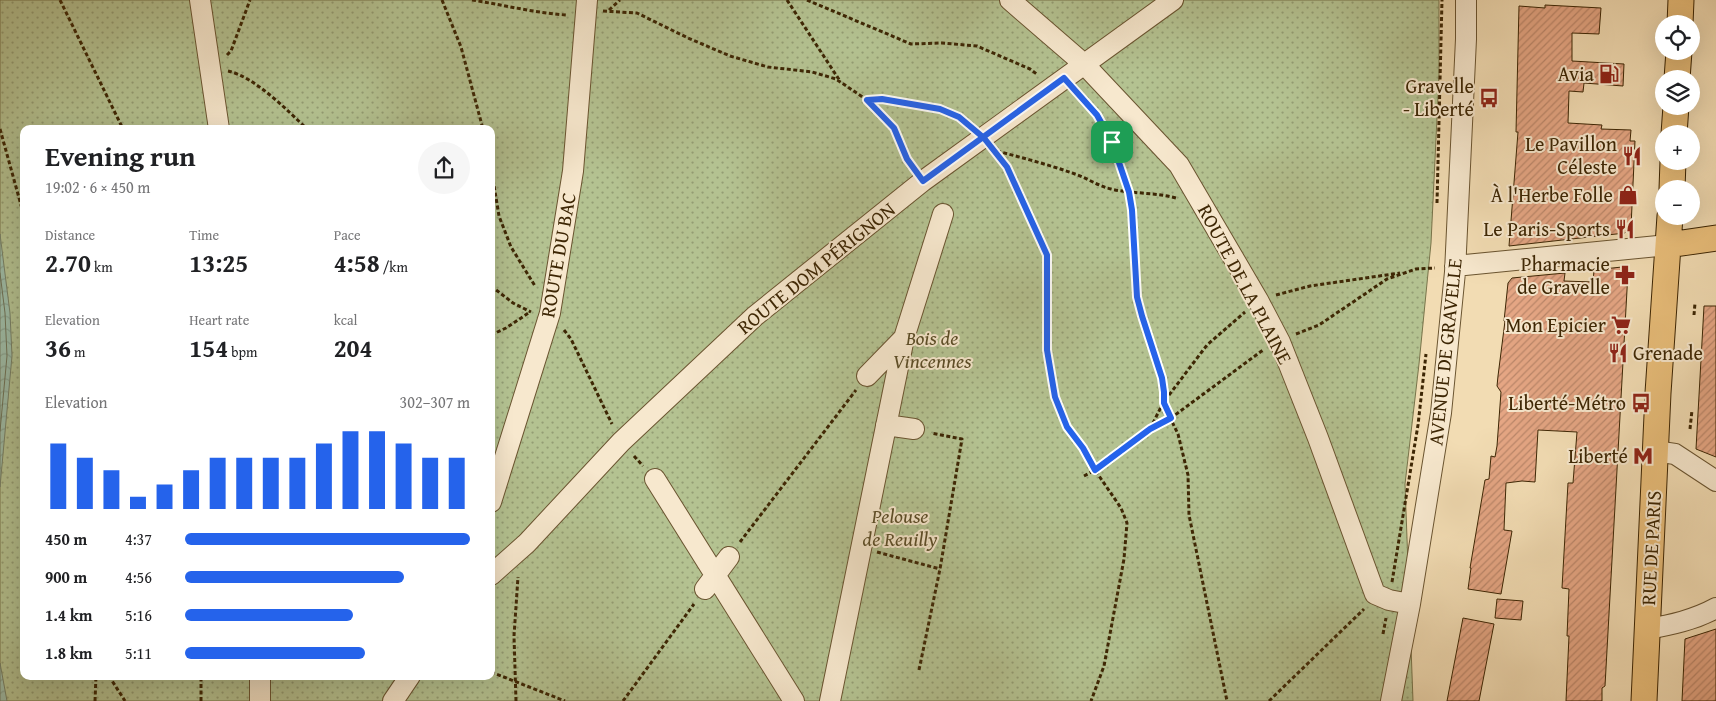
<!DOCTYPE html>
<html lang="en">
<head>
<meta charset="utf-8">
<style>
  :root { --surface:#fff; --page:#f6f6f6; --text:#202124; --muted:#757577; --accent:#2563eb }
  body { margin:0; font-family:"Gentium Book Plus",serif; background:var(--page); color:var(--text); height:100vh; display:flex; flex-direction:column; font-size:19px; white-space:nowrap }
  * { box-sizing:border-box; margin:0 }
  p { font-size:16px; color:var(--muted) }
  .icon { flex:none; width:28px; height:28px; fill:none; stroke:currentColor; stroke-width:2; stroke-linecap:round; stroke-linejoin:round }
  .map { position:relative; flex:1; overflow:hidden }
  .side { position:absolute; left:20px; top:125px; width:475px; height:555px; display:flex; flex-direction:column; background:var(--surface); border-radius:10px; box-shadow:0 5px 20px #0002 }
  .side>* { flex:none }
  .tools { position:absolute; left:1655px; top:15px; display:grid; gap:10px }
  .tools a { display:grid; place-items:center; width:45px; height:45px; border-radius:50%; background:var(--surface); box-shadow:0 5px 20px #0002; font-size:25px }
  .pin { position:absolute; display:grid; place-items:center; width:42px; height:42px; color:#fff; margin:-21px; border-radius:10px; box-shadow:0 2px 8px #0006 }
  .round { display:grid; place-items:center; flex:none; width:52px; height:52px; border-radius:26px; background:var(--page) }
  .head { display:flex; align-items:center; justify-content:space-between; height:85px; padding:0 25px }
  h1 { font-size:28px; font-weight:600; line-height:38px }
  .figures { display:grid; grid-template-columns:repeat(3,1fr); gap:8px; height:85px; padding:5px 25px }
  .figures div { display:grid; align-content:center }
  .figures b { font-size:25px; font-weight:600 }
  .figures small { font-size:14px; font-weight:400 }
  .figures p { font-size:14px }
  .chart { height:140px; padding:10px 25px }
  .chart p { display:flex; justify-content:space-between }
  .chart svg { width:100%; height:90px; margin-top:5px; stroke:var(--accent); stroke-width:6 }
  ul { padding:0 25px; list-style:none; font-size:16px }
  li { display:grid; grid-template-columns:80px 60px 1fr; align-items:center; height:38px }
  li i { height:12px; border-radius:6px; background:var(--accent) }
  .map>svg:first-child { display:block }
  .park { fill:url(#park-dots); stroke:#78744a; fill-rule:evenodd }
  .water { fill:url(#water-waves); stroke:#768066 }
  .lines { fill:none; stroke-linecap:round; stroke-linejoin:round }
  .shore { stroke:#6c7156; stroke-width:1 }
  .building { fill:url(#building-hatch); stroke:#3d2604 }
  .minor-casing { stroke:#6a5430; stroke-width:22 }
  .major-casing { stroke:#3d2604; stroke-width:27 }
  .path { stroke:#3d2604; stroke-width:3; stroke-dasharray:4 2.5; stroke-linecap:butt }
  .minor { stroke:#f7e8ce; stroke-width:20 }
  .major { stroke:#e9be7a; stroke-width:25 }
  .route-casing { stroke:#fff; stroke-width:10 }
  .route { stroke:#2563eb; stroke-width:6 }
  .labels { text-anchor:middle; stroke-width:4; stroke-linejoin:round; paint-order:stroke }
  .poi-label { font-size:20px; fill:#3d2604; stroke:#f7e8ce; text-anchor:end }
  .street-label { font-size:20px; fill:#3d2604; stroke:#f7e8ce }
  .park-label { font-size:20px; font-style:italic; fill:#5b4d27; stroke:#f7e8ce }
</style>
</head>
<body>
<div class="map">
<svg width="1716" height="701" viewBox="0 0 1716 701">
  <defs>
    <pattern id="park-dots" width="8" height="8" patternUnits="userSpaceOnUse" patternTransform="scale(1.25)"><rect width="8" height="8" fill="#b4c291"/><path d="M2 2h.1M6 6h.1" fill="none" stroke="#949d74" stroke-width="1.8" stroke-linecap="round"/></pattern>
    <pattern id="water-waves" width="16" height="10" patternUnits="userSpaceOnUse" patternTransform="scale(1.25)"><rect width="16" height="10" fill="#9cbca8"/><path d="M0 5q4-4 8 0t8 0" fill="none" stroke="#87a18f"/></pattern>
    <pattern id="building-hatch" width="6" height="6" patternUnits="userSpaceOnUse" patternTransform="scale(1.25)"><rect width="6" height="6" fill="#e5a684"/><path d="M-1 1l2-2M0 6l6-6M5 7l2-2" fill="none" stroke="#bb876a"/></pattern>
  </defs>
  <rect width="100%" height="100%" fill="#f2dcb3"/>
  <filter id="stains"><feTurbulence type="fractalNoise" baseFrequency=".004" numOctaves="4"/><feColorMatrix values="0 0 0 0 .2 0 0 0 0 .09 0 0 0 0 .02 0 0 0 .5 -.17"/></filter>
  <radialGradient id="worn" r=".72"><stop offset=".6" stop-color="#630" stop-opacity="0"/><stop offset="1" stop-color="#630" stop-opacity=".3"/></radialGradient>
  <path class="park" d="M0,0H1439V76L1431,243L1419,364L1405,484L1413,701H0ZM24,129H491V676H24Z"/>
  <path class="water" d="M0,234L10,313L12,356L0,487Z
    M0,663L7,701H0Z"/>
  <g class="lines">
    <path class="shore" d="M0,273L5,313L7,356L0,431"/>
  </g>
  <path class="building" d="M1545,5L1601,8L1599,34L1572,33V61L1624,64L1623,86L1584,83L1583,92L1569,91L1568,123L1602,125L1601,129L1631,130L1630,141H1635L1631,227L1625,233L1509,246L1518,132H1516L1519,6L1545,8Z
    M1622,267L1628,272L1605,686L1602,688V701H1566L1569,636H1567L1569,589L1562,588L1568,483H1573L1577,432L1538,430L1535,482L1522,481L1506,483L1504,530L1512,531L1501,594L1468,589L1471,568H1470L1485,480L1489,479L1491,456L1495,457L1497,446L1501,392L1497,386L1498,376L1505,321H1504L1508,283L1512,278L1565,273L1564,281L1593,282L1594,270Z
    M1704,306H1716V457L1696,449Z
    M1497,599L1523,601L1521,620L1495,618Z
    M1463,618L1494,624L1479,701H1447Z
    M1716,629V701H1682L1685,639Z"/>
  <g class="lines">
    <defs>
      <path id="minor" d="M200,0L219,129
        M1010,0L1084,64L1179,165L1258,300L1280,342L1318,438L1375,594L1389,600L1410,604
        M1455,266L1668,245
        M867,376L904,338
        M886,425L914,429
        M1655,451L1675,454L1716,481
        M655,479L794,701
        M491,502L550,313L573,171L587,0
        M491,575L527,543L621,442L755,316L923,181L1173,0
        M705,589L729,557
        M1647,629C1671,625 1694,620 1716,608
        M260,676V701
        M393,701L410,676
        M830,701L904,338L943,214
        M1391,701L1410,604L1441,413L1455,272L1466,39V0"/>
      <path id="major" d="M1680,24L1681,0
        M1677,79L1679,51
        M1674,134L1676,106
        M1672,189L1673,161
        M1668,245L1716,238
        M1644,701L1658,393L1670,216"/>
    </defs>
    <use href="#minor" class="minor-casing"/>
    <use href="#major" class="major-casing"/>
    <path class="path" d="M60,0L123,129
      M442,0L461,47L483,129
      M472,0C504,5 535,13 567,15
      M787,0L840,81
      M807,0L911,44L942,43L977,46L1030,69L1038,75
      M609,10L620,0
      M603,11L637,13L688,38L730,56L768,67L812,72L836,79L867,100L882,99L940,109L959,117L970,126
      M1658,44L1659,28
      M227,55L231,51L250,0
      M228,71C255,77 287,110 307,129
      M1077,92L1097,115L1112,142L1129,192L1133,211L1137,297L1142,316L1162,378L1164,392L1163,403L1178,434L1188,475L1189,515L1227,701
      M867,100L894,128L907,159L913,167
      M0,129L24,216
      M995,151L1007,167L1047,255V351L1055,397L1067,427L1083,448L1095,470L1121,508L1127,523L1124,559L1104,666L1091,701
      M997,151C1023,158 1050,165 1075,174C1087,178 1098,186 1111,189C1132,194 1154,192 1176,198
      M491,167L499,216L511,247L535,286
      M1437,203L1442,0
      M491,286L513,303L531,312
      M1276,295L1310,286L1400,273
      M1694,315L1695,303
      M564,330L571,339L612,424
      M1296,334L1319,325L1387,279L1416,269L1435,268
      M491,335L506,328L530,312
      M1150,429L1163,403L1207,345L1245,312
      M1690,429L1692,410
      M634,456L643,466
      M1084,476L1095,470L1150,429L1171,418L1263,350
      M740,542L856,390
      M877,552L940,569
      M1392,582L1418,425L1426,354
      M1383,634L1386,618
      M919,670L940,569L962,439L931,433
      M491,672L565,701
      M109,676L125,701
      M95,701L96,676
      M201,701V676
      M516,701L514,636L518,577
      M623,701L694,604
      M1269,701L1364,609"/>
    <use href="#minor" class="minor"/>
    <use href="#major" class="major"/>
  </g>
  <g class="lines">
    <defs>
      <path id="route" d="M1112,142L1097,115L1064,78L923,181L907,159L894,128L867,100L882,99L940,109L959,117L984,138L1007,167L1047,255V350L1055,397L1067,427L1083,448L1095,470L1150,429L1171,418L1164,403V392L1162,378L1142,316L1137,297L1132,210L1129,192L1112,142"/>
    </defs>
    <use href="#route" class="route-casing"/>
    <use href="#route" class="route"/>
  </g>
  <defs>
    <symbol id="fuel-bare" viewBox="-9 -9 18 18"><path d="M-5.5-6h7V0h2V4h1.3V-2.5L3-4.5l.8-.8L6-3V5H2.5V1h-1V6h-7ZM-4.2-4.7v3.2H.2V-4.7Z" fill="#8f2418" stroke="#f7e8ce" stroke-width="2.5" paint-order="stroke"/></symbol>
    <symbol id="bus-bare" viewBox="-9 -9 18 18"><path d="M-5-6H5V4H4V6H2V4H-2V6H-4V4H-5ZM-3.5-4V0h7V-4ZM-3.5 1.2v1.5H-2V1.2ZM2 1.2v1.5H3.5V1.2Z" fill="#8f2418" stroke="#f7e8ce" stroke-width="2.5" paint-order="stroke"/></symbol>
    <symbol id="restaurant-bare" viewBox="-9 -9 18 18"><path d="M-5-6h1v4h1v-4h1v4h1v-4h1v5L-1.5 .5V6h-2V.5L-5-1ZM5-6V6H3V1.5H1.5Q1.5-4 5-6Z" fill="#8f2418" stroke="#f7e8ce" stroke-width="2.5" paint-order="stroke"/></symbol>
    <symbol id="shop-bare" viewBox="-9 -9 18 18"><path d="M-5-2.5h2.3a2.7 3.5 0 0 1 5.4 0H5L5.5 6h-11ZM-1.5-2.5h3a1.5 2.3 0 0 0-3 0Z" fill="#8f2418" stroke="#f7e8ce" stroke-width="2.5" paint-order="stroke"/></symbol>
    <symbol id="pharmacy-bare" viewBox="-9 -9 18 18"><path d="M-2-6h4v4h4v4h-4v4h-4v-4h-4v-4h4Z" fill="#8f2418" stroke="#f7e8ce" stroke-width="2.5" paint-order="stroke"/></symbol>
    <symbol id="supermarket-bare" viewBox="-9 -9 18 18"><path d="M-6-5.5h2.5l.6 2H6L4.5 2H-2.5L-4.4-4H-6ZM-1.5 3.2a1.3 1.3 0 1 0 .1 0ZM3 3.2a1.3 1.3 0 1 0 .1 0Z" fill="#8f2418" stroke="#f7e8ce" stroke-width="2.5" paint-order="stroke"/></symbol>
    <symbol id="metro-bare" viewBox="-9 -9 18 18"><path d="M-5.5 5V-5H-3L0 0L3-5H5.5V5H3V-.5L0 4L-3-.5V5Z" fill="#8f2418" stroke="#f7e8ce" stroke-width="2.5" paint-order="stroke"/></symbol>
  </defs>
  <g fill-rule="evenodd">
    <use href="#fuel-bare" x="1595" y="60" width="28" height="28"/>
    <use href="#bus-bare" x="1475" y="84" width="28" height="28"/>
    <use href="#restaurant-bare" x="1618" y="142" width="28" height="28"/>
    <use href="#shop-bare" x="1614" y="181" width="28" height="28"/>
    <use href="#restaurant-bare" x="1611" y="215" width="28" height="28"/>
    <use href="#pharmacy-bare" x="1611" y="261" width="28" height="28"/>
    <use href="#supermarket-bare" x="1607" y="311" width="28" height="28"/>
    <use href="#restaurant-bare" x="1604" y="339" width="28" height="28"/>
    <use href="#bus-bare" x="1627" y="389" width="28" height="28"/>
    <use href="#metro-bare" x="1629" y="442" width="28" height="28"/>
  </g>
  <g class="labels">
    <g class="poi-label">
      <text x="1594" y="81">Avia</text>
      <text x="1474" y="93">Gravelle<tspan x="1474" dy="23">- Liberté</tspan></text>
      <text x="1617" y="151">Le Pavillon<tspan x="1617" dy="23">Céleste</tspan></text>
      <text x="1613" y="202">À l'Herbe Folle</text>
      <text x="1610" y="236">Le Paris-Sports</text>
      <text x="1610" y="271">Pharmacie<tspan x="1610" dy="23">de Gravelle</tspan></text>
      <text x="1606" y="332">Mon Epicier</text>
      <text x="1633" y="360" text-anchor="start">Grenade</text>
      <text x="1626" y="410">Liberté-Métro</text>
      <text x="1628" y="463">Liberté</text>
    </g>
    <g class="street-label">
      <text transform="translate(558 255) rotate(-80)" y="7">ROUTE DU BAC</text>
      <text transform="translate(816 268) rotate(-39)" y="7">ROUTE DOM PÉRIGNON</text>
      <text transform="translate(1245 284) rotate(62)" y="7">ROUTE DE LA PLAINE</text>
      <text transform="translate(1445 352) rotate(-84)" y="7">AVENUE DE GRAVELLE</text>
      <text transform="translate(1651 548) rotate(-87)" y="7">RUE DE PARIS</text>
    </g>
    <g class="park-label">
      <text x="932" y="345">Bois de<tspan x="932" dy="23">Vincennes</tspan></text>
      <text x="900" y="523">Pelouse<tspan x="900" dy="23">de Reuilly</tspan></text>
    </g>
  </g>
  <rect width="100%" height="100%" filter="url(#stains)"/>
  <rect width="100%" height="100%" fill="url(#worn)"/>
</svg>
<div class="tools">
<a><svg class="icon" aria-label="locate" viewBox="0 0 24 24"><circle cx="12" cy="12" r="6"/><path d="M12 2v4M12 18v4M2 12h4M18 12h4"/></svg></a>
<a><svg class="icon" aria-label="layers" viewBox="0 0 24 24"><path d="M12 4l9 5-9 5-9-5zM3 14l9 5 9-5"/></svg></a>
<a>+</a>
<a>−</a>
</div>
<div class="pin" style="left:1112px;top:142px;background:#1e9e55"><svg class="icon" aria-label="arrive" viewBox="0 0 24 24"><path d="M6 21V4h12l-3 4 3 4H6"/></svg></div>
<section class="side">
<div class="head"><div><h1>Evening run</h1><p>19:02 · 6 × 450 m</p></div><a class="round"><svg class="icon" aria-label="share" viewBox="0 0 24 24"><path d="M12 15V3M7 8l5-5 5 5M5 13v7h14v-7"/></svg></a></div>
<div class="figures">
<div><p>Distance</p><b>2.70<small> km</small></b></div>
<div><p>Time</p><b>13:25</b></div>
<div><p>Pace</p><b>4:58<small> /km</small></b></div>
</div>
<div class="figures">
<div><p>Elevation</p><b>36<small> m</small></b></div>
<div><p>Heart rate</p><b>154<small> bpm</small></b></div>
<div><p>kcal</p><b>204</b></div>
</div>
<div class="chart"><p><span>Elevation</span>302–307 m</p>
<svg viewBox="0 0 160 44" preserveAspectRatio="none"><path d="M5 44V12M15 44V19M25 44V25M35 44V38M45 44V32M55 44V25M65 44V19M75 44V19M85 44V19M95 44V19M105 44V12M115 44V6M125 44V6M135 44V12M145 44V19M155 44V19"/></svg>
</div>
<ul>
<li><b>450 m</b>4:37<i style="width:100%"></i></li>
<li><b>900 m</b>4:56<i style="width:77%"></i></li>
<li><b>1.4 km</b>5:16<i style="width:59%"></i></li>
<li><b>1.8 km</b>5:11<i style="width:63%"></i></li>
</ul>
</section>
</div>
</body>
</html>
